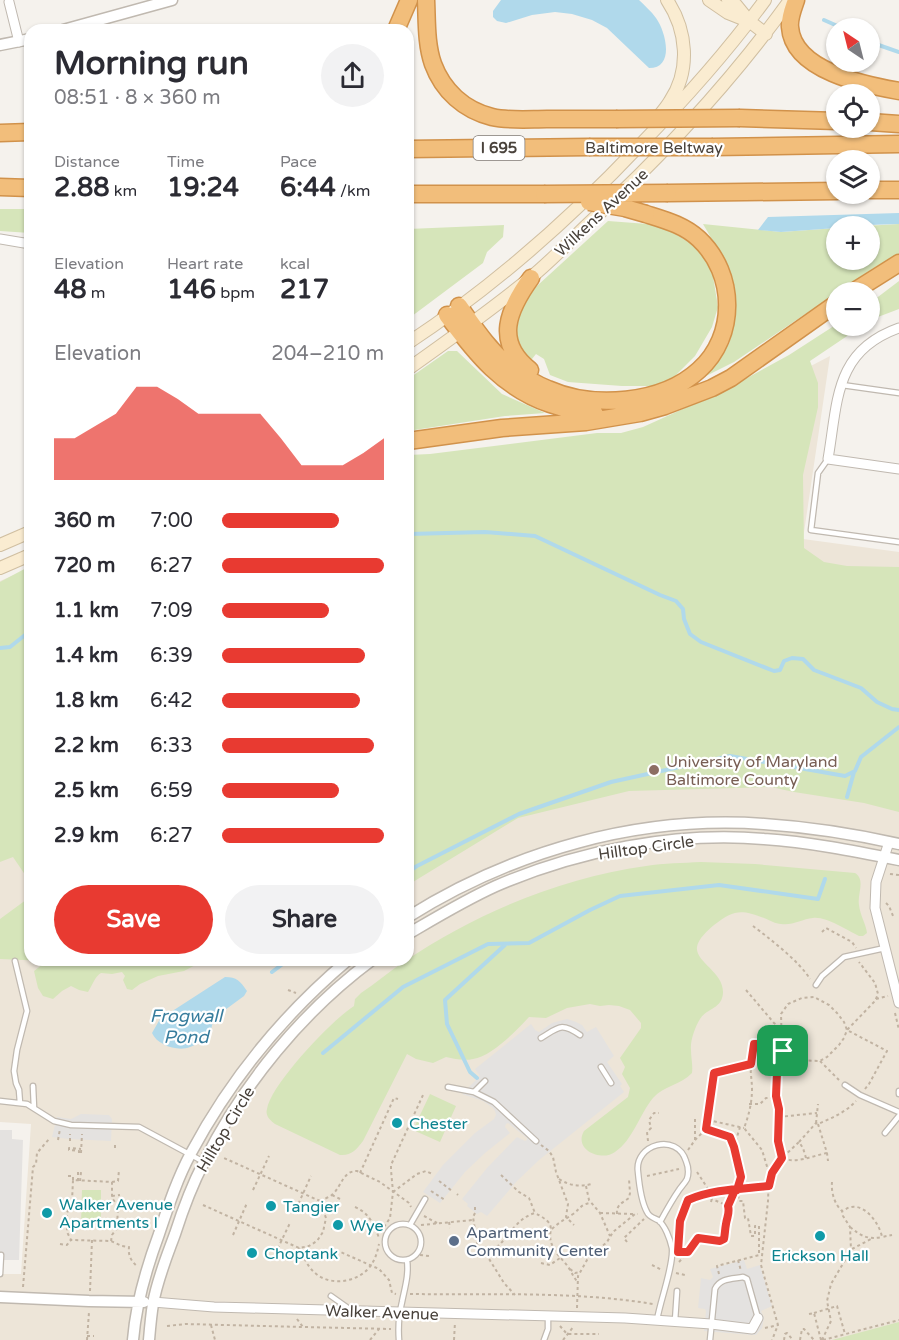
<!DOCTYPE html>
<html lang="en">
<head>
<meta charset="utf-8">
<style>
  :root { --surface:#fff; --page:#f2f2f3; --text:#2b2b33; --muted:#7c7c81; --accent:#e83a31 }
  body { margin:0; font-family:"Varela Round",sans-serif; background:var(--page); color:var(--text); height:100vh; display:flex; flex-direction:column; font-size:22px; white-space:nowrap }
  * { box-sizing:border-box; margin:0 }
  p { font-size:20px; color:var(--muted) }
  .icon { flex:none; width:33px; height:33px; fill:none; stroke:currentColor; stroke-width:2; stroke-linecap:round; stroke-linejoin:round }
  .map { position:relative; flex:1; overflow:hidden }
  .side { position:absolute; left:24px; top:24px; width:390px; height:942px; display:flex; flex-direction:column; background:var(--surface); border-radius:18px; box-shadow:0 2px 4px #0004 }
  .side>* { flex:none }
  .needle { width:39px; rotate:325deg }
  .controls { position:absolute; left:826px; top:18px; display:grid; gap:12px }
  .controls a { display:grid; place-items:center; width:54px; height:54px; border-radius:50%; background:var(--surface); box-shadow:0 2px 4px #0004; font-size:30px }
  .pin { position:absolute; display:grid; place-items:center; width:51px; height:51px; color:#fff; margin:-26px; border-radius:12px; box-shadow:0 3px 9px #0006 }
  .round { display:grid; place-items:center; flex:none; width:63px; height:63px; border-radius:32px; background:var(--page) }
  .summary { display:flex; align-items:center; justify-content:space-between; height:102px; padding:0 30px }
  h1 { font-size:33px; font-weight:700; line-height:45px }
  .metrics { display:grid; grid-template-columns:repeat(3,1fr); gap:9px; height:102px; padding:6px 30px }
  .metrics div { display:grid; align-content:center }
  .metrics b { font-size:26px; font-weight:700 }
  .metrics small { font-size:16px; font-weight:400 }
  .metrics p { font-size:16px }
  .chart { height:168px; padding:12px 30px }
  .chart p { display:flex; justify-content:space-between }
  .chart svg { width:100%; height:108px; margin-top:6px; fill:var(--accent); opacity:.7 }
  .action { display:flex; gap:12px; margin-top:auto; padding:12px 30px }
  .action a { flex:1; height:69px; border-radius:36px; background:var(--accent); color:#fff; font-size:24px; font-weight:700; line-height:69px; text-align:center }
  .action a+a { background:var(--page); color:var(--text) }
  ul { padding:0 30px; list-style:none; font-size:20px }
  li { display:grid; grid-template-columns:96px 72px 1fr; align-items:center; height:45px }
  li i { height:15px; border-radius:8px; background:var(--accent) }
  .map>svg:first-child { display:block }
  .education { fill:#ede5d8 }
  .green { fill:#d6e5ba }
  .parking { fill:#e4e2e0 }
  .water { fill:#b0d9eb }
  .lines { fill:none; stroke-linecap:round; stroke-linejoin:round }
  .stream { stroke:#b0d9eb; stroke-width:4 }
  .service-casing { stroke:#c0b9b0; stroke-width:7 }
  .minor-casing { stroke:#c0b9b0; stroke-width:11 }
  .tertiary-casing { stroke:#c0b9b0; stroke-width:13 }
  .secondary-casing { stroke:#d0bfa1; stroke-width:14 }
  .motorway-casing { stroke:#d1924b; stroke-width:19 }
  .path { stroke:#c1b3a2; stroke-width:2; stroke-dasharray:3 3; stroke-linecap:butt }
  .service { stroke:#fff; stroke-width:4.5 }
  .minor { stroke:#fff; stroke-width:9 }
  .tertiary { stroke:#fff; stroke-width:10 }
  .secondary { stroke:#faecd1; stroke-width:12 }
  .motorway { stroke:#f2be7b; stroke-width:16 }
  .motorway-bridge-casing { stroke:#d1924b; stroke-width:19; stroke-linecap:butt }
  .motorway-bridge { stroke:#f2be7b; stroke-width:16 }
  .route-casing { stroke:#fff; stroke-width:12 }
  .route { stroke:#e83a31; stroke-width:8 }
  .education-dot { fill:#8d6e63; stroke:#fff; stroke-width:2 }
  .culture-dot { fill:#0f9aa8; stroke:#fff; stroke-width:2 }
  .service-dot { fill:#5c6f8a; stroke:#fff; stroke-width:2 }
  .labels { text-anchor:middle; stroke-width:4.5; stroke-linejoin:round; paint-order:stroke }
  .shield { fill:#fff; stroke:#807b76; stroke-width:1.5 }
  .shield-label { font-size:15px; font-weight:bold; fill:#49423b }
  .street-label { font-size:16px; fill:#49423b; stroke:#fff }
  .education-label { font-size:16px; fill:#785e54; stroke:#fff; text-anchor:start }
  .culture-label { font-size:16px; fill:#0d838f; stroke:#fff; text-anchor:start }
  .service-label { font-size:16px; fill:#4e5e75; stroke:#fff; text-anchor:start }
  .water-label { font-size:18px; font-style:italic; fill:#387d9d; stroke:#fff }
</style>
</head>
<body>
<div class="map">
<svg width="899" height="1340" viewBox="0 0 899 1340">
  <rect width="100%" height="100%" fill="#f5f2ed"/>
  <path class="education" d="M830,356L803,539L899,552V1340H0V1274H21L31,1124L0,1122V581L30,568V960H408V485L723,412Z"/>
  <path class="green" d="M0,209H30V233L0,231Z
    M608,221L661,225L698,248L712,270L718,307L712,327L695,356L674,377L656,386H622L568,382L550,375L544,359L536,354L528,364L515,343L516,316L526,296Z
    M703,224L781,232L837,228V260H870V226H864L899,224V254L872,269L734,362L668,395L698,378L729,344L735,320V287L714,243Z
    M504,225L503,237L487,252L483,263L408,319V229Z
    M899,281V309L870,320V303Z
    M837,324V326H862L810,361L818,383V407L803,475L804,548L824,562L847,566L899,567V812L864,803L794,792L771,787L629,791L518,818L408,885V455L430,454L597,433H621L643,427L727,389L789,355Z
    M448,351H457L502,394L545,413L505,416L408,431V379Z
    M30,566V882L13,857L0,862V582Z
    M701,862L755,864L855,873C866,880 857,894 859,905C860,915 866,924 867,933L863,936H859C847,930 825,916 813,918C802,919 792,926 781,924C776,924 769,920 764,918C740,909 734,910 714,925C708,930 698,939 697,947C695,962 724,972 723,993C722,1009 707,1008 700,1019C695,1027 690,1041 691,1050C691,1058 693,1065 692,1073C681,1085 663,1086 653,1098C639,1115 633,1140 615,1152C602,1162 573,1150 584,1131L628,1097L630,1088L622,1074L625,1067L620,1058L641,1028V1023L630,1010L619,1006L609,1005L600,1006L590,1004L567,1008L546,1018L529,1017C516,1031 492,1056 473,1059C464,1061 455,1059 446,1057L433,1063L416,1059L407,1054L363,1141C356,1150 351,1156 340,1155L275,1124C270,1120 265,1116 267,1109C271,1084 333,1019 354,1006L355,999L361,993C376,983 390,971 405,961C477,913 560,878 646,866C664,863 683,863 701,862Z
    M30,897V960H205L184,971L158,976L140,984L132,990L127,989L123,980L125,976L122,972L112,974L101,973C95,976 92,986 88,992L79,990L71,986L62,991L53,999L43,996L38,988L34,971L47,961L0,959V919Z
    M430,1094L456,1106L440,1142L413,1130Z
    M82,1190H101V1224H81Z
    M899,1322V1340H832Z"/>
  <path class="parking" d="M567,1019L576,1022L582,1025L587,1032L596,1027L614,1056L607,1062L622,1084L620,1086L624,1092L539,1160L517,1181L487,1216L481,1212L477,1214L467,1206L468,1204L462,1199L487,1168L517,1137L525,1141L527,1140V1138L508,1123L506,1124L505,1127L510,1133L485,1153L465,1172L440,1203L423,1192L443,1165L475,1133L494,1119L496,1115L495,1111L493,1108L483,1101L462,1094L480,1076L475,1069L531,1024L535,1030L539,1032L552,1023Z
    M81,1114L109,1115L112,1119L111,1141L69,1139L52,1137L57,1117L71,1119Z
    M0,1130H12V1139L23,1140L19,1260H0Z
    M744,1260L747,1269L760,1265L772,1306L761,1311L764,1318L762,1328L756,1335H753L704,1331L706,1311L705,1309L698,1308L701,1278L710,1280L713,1277L710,1269Z"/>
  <path class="water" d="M501,0H639C645,6 651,11 656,18C666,32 675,68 649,68L607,28L592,20L572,14L555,12L532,15L506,23L497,21L493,17V11Z
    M899,213V224L837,226V228L781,232L758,230L768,217Z
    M225,977C237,977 240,981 247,991L244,996L214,1018L210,1033C204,1037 197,1045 190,1047C178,1052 157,1045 152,1033L160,1019Z"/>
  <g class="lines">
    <path class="stream" d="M824,20L842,28
      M870,42L899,52
      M408,534L485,532L535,536L660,595L676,601L683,609L684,619L690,634L701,642L774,671L780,670L784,661L792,658L803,659L814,670L861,688L877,702L892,709L899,710
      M0,648L10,647L30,631
      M847,797L854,772
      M408,872L417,866L519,814L611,782L730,756L845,776L855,771L861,757L899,727
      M272,972L288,960
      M323,1053L403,987L488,944L529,943L590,910L620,896L719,885L818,899L825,879
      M477,1078L470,1072L447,1024L445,1000L506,944"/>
    <defs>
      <path id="service" d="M842,385L899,393
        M828,459L818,473L811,530L899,542
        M15,961L27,1011L17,1050L14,1071L16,1083L19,1090L20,1103
        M816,985L822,976L844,957L885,948
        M541,1038C559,1027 561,1022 580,1035
        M601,1067L611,1083
        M845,1085L860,1095L899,1112
        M33,1086L34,1108
        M448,1087L474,1092L494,1102L536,1141
        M899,1091V1094
        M474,1092L485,1081
        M0,1101L27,1104L54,1121L71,1125L139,1127L204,1162
        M885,1133L899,1116
        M385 1242a18 18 0 1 1 36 0a18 18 0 1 1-36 0Z
        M410,1225L425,1199
        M0,1274L1,1255
        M331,1296L348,1308
        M657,1320C660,1301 674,1265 672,1248C670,1239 665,1225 658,1220C654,1218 649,1217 647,1212C642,1203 639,1183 638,1172C634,1144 677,1132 686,1161C688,1166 689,1173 687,1179C685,1183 681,1187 679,1190C672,1200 666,1211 660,1222
        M675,1321L677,1291
        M399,1340C398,1327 399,1314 402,1302C405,1287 409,1275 407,1260
        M544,1340L548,1329V1316
        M710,1340L715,1289C720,1278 732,1279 743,1277L747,1279L758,1318"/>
      <path id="minor" d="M9,2L19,42
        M0,239L30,244
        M899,328C834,351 838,401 828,459L899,469
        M889,842L876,882L875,908L899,1003
        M153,1302L214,1307L625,1318L711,1324L752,1329L758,1318"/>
      <path id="tertiary" d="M63,30L172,0
        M0,45L30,39
        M408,917C513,851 639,815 764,824C809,827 854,834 899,844
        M408,934C437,917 465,900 496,886C577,851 676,831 764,839C809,842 854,851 899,860
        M0,1297L89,1301L144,1302
        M133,1340C136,1303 146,1269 159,1234C168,1207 177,1179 191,1153C230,1080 284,1014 348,960
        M149,1340C150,1328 151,1316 153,1304C157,1280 167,1256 175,1234C183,1209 192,1185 204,1162C243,1084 302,1012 372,960"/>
      <path id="secondary" d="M709,0L728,13L748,21
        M728,0L736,5L749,21L766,34
        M656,120C660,114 666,108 670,101C691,70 687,30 667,0
        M408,343C493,287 570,219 640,145C685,99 727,52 765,0
        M408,369C449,340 490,311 529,279C550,262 569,242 589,223C663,155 731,82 790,0
        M0,545L30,532
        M0,568L30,555"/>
      <path id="motorway" d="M426,0C427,21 426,44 433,64C443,91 464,110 492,117C509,121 530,119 547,119C570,119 593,119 616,119
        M796,0C793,9 789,18 790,27C793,71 865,85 899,91
        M396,30L409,0
        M740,118L837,121
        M870,122L899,124
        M0,133L30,132
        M713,147L899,144
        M408,149L589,147
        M0,187L30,188
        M870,190H899
        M668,193L837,191
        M408,194H544
        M853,292L899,263
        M459,306C474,327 489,350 509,366C521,375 535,384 548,389C593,409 662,404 699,370C737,336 736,274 699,239C684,225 665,220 646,214
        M447,315C476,354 503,388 550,404C565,409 580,413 595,414
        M530,370C494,342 508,310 531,278
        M408,441L502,428L586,422L640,413L665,406L712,388L731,378L837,303"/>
    </defs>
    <use href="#service" class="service-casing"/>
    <use href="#minor" class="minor-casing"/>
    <use href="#tertiary" class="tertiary-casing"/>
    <use href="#secondary" class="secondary-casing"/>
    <use href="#motorway" class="motorway-casing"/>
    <path class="path" d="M890,874L899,875
      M886,903L889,906L893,916
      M753,926C769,938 800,962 810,979
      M822,932L826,928L852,942L856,948
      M288,990L296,993
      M746,990L774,1023L781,1028
      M876,999L888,996
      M895,1013L899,1030
      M782,1050L781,1014L788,1004L802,998L814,997L829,1005L837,1013L844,1022L847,1030L887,1051L869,1084L865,1089
      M820,1061L839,1080
      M751,1064C750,1073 752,1080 752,1089C752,1102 749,1115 744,1128L762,1150L769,1173L768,1201L761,1265L778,1325L772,1340
      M749,1104H760L766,1098L779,1097
      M779,1117L817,1113
      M708,1120L744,1128
      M816,1123L818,1104
      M818,1124L827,1153L828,1161
      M706,1129L714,1073L751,1064L754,1044H770L796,1060L820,1061L827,1057L839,1045L844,1038L847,1030L875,1001L878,994L875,983L859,962
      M58,1140L60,1129
      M695,1140V1117
      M70,1141V1134
      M648,1141L647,1132L651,1128L649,1120L654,1113H659
      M799,1142L816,1123L818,1124C832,1118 846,1112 856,1101
      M541,1145L549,1151L553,1157L556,1172L568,1204L566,1217L574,1225
      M734,1147L740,1127
      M115,1148V1142
      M688,1150L695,1140L706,1129L717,1134L730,1137L734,1147L741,1177L737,1189L739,1201H743L745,1218H748L751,1236H755V1226H759V1255
      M79,1153V1151L69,1150V1148L81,1149
      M81,1153L82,1134
      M806,1158L803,1148L799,1142L782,1158C796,1164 812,1156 827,1153
      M697,1172L710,1192
      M360,1173L394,1098L398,1099
      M501,1175L519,1192L529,1198L535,1213
      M68,1176H73V1180
      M647,1176L679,1169
      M559,1179C570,1186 580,1187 592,1184
      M78,1181V1172
      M80,1181L81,1172
      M439,1181L452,1191
      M112,1182L118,1181L119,1170
      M832,1182C831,1191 834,1204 842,1211C845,1210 848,1207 851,1207C866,1204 880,1225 882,1237L892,1235
      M586,1186L589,1200L600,1213L610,1236
      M253,1190L269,1156
      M431,1191L445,1200
      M393,1192L417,1174L426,1171L432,1174
      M457,1194L458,1195
      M332,1195L340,1199
      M112,1196L120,1195
      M320,1201C324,1199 330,1197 333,1194C342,1185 343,1171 357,1171L380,1182L409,1203L411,1207
      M711,1202L714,1191
      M203,1205L299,1248L309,1246L317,1241L323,1232L326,1218L320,1201L224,1158
      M728,1206L735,1190
      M355,1207C369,1213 374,1224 379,1238
      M475,1207V1213L473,1217L479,1256
      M296,1209L311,1176
      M600,1213L633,1214
      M617,1214C616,1205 622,1203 629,1198L630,1193L629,1179
      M424,1216L437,1223
      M449,1222L450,1228
      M421,1225L473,1220
      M384,1227L390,1218L393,1192L391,1170V1165L423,1095
      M850,1227C861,1236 868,1240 882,1237
      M552,1229C559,1222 566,1219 573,1214C581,1208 580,1205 590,1203
      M233,1235L247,1203
      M698,1237L720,1241L724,1239L726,1222L730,1208L728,1206L712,1199
      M111,1241L112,1235L117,1228L118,1206L112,1198V1182L73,1180L72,1201L67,1213V1232L71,1240L111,1241L122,1246L129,1247C128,1256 131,1261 138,1267
      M627,1242L624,1238L644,1219
      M679,1242L680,1221L688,1199L710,1192L769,1186L772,1173L782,1158L779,1141V1109L776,1096L777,1073L785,1053
      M60,1244L67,1245L71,1240
      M299,1248C303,1255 307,1266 314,1272C328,1286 354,1283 367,1270C374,1263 377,1254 379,1244
      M852,1249L871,1239
      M336,1250L379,1269L389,1280L392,1293L396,1294
      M275,1254L290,1223
      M486,1254L504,1283L515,1295
      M420,1255L429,1256
      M469,1256C475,1256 482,1256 488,1253C507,1244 513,1219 535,1213C562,1227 544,1229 553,1247C557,1256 566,1262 570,1270C573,1275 574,1278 578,1282
      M738,1260L741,1271
      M679,1262L691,1249L699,1235
      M541,1263L550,1265L560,1258
      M652,1265L662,1270
      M570,1269L575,1273L581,1272
      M676,1273L685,1275
      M719,1274L717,1266L759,1255
      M23,1287L33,1167L36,1164L37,1153L50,1138
      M90,1291L92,1240
      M410,1294C490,1295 574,1291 653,1304
      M577,1308L578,1276L587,1260L607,1242L613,1232L635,1214H638
      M814,1313L837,1306L845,1334
      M809,1314L814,1313L821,1340
      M297,1319L303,1327L391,1329
      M211,1325L215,1340
      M167,1326L186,1324L303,1327
      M560,1326L567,1334H599
      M765,1328L778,1325
      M87,1336H94
      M87,1340L89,1312
      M370,1340L379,1329
      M454,1340L455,1322
      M563,1340L574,1326
      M784,1340L785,1334L787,1333L793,1340
      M800,1340L802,1329H804L814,1340
      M822,1340L831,1321L827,1301L831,1284L851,1250L850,1227L843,1216L842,1211
      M823,1340L899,1320"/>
    <use href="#service" class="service"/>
    <use href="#minor" class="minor"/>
    <use href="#tertiary" class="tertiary"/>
    <use href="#secondary" class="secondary"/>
    <use href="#motorway" class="motorway"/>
    <defs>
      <path id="motorway-bridge" d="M616,119L740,118
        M589,147H713
        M544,194L668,193
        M589,202L625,208L646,214"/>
    </defs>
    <use href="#motorway-bridge" class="motorway-bridge-casing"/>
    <use href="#motorway-bridge" class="motorway-bridge"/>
  </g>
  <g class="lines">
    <defs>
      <path id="route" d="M783,1051L770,1044H754L751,1064L714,1073L706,1129L730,1137L734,1147L741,1177L737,1190H735L728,1206C730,1213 727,1217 726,1224C725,1229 725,1234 724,1239L720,1241L698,1238L688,1252H678L680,1221L688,1200C713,1189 742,1189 769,1186L772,1173L782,1158L778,1141L779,1109L776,1096L777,1073L785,1053L783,1051"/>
    </defs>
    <use href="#route" class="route-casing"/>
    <use href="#route" class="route"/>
  </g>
  <circle class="education-dot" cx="654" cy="770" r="6"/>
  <g class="culture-dot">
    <circle cx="397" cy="1123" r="6"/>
    <circle cx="271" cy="1206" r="6"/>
    <circle cx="47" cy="1213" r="6"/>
    <circle cx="338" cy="1225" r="6"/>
    <circle cx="820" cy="1236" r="6"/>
    <circle cx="252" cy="1253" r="6"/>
  </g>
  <circle class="service-dot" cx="454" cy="1241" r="6"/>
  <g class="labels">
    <rect class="shield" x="473.5" y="136" width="51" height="24" rx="4.5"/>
    <g class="shield-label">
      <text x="499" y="153">I 695</text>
    </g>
    <g class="street-label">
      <text x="654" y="153">Baltimore Beltway</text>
      <text transform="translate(601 212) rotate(-43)" y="6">Wilkens Avenue</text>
      <text transform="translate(646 847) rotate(-8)" y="6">Hilltop Circle</text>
      <text transform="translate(225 1129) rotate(-59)" y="6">Hilltop Circle</text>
      <text transform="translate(382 1312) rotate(2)" y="6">Walker Avenue</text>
    </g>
    <g class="education-label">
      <text x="666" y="767">University of Maryland<tspan x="666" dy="18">Baltimore County</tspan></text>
    </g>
    <g class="culture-label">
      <text x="409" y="1129">Chester</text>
      <text x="59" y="1210">Walker Avenue<tspan x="59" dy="18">Apartments I</tspan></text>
      <text x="283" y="1212">Tangier</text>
      <text x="350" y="1231">Wye</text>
      <text x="264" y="1259">Choptank</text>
      <text x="820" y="1261" text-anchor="middle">Erickson Hall</text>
    </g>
    <g class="service-label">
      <text x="466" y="1238">Apartment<tspan x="466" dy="18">Community Center</tspan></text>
    </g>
    <g class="water-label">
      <text x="186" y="1022">Frogwall<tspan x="186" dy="21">Pond</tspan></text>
    </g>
  </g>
</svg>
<div class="controls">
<a><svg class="needle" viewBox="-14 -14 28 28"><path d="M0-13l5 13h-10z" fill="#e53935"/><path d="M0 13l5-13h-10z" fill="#7c7c81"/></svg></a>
<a><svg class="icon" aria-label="locate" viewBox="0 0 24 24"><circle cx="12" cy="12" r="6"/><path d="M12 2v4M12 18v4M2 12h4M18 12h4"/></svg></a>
<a><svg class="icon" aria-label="layers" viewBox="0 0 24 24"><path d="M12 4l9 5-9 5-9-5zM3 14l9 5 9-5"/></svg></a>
<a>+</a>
<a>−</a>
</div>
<div class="pin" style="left:783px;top:1051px;background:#1e9e55"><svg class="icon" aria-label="arrive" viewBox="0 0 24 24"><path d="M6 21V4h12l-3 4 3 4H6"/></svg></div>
<section class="side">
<div class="summary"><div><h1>Morning run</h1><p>08:51 · 8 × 360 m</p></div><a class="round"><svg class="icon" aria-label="share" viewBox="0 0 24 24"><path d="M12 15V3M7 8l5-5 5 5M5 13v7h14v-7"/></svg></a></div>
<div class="metrics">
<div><p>Distance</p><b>2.88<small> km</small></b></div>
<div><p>Time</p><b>19:24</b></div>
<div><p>Pace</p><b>6:44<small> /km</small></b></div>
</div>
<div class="metrics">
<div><p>Elevation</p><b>48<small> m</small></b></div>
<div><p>Heart rate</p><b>146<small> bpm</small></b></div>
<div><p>kcal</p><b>217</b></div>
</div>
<div class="chart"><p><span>Elevation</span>204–210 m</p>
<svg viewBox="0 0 160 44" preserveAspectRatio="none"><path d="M0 44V27L10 27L20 22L30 17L40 6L50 6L60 11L70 17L80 17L90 17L100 17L110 27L120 38L130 38L140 38L150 33L160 27V44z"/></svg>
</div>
<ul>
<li><b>360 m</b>7:00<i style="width:72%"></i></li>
<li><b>720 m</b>6:27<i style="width:100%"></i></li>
<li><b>1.1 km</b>7:09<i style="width:66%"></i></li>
<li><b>1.4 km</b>6:39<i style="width:88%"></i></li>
<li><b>1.8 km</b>6:42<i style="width:85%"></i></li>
<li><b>2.2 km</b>6:33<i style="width:94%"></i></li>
<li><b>2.5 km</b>6:59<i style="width:72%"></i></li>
<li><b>2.9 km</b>6:27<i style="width:100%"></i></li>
</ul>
<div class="action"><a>Save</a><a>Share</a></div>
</section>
</div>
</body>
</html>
